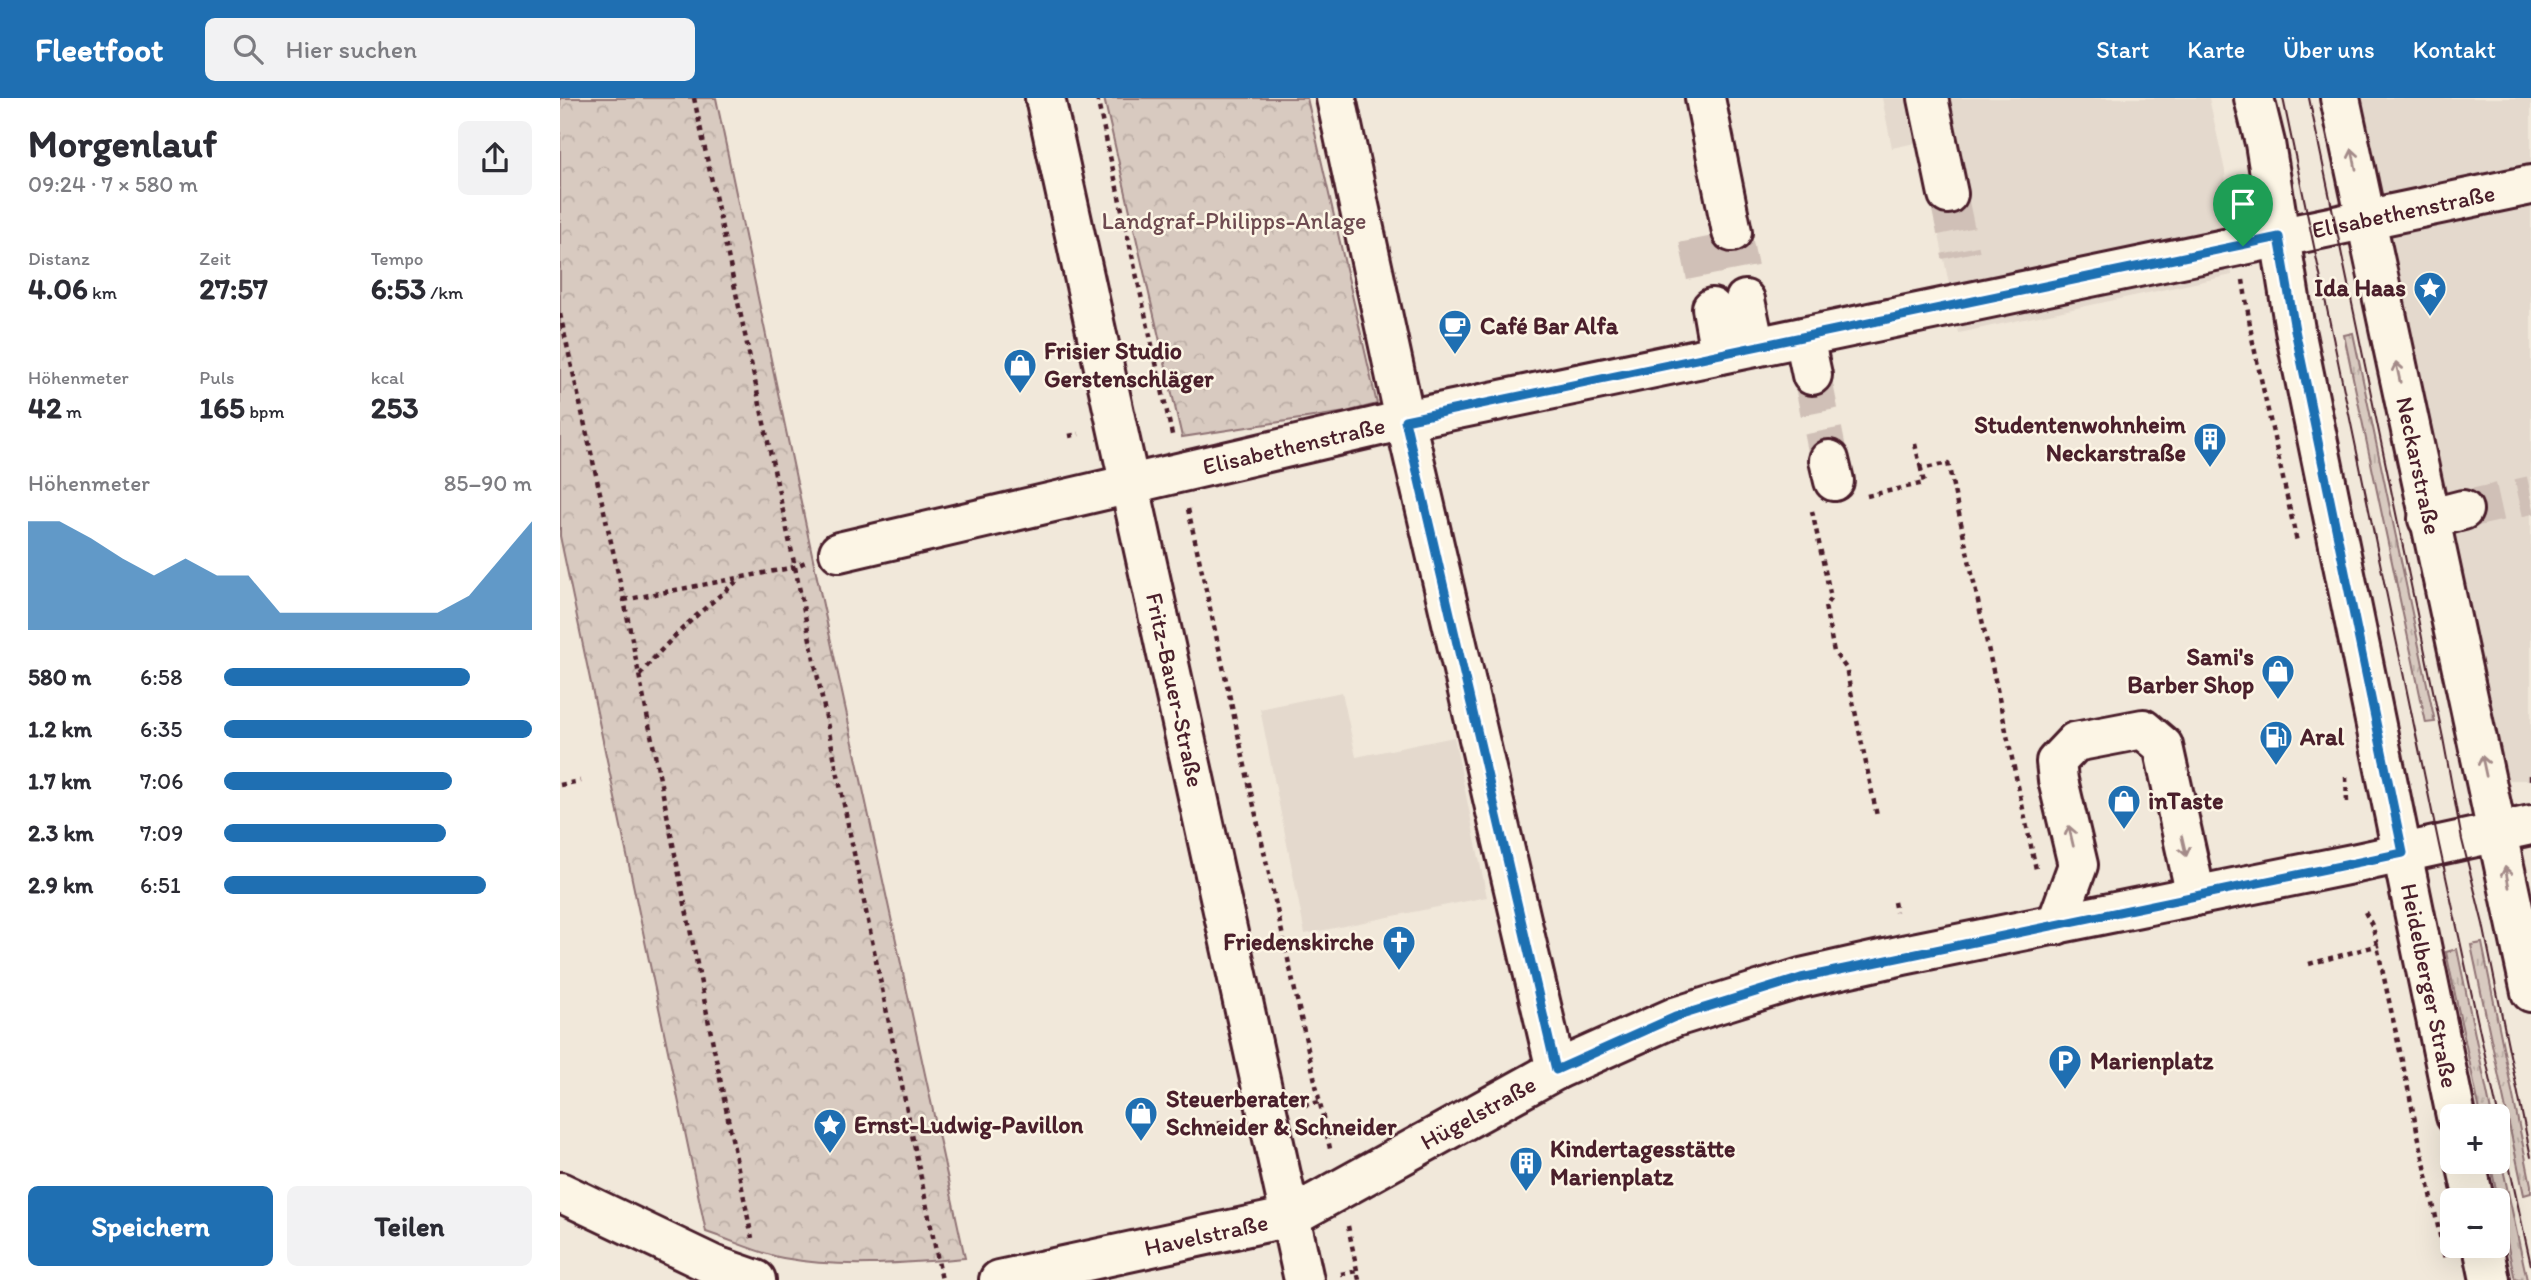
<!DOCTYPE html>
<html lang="de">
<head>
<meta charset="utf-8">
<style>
  :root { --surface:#fff; --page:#f2f2f3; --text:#2b2b33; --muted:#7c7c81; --accent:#1f6fb2 }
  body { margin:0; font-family:Itim,sans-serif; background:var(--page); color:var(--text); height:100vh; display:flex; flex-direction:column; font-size:26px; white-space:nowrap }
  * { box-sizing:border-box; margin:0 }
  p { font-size:23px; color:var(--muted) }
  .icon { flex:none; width:38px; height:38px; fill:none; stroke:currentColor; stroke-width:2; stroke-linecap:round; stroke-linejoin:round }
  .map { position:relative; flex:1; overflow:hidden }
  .sheet { display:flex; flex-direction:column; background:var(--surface); width:560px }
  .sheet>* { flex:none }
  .tools { position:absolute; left:1880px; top:1006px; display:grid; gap:14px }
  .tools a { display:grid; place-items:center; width:70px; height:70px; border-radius:10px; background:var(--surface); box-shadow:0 7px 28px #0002; font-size:35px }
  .pin { position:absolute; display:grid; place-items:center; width:60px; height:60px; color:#fff; margin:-72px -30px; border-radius:50% 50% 50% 0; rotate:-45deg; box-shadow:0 0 7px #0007 }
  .pin .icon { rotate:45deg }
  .round { display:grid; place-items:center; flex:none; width:74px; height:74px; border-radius:10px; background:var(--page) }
  .overview { display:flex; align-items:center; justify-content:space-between; height:119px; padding:0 28px }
  h1 { font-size:38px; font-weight:800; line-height:52px }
  .metrics { display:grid; grid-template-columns:repeat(3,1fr); gap:10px; height:119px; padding:7px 28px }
  .metrics div { display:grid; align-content:center }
  .metrics b { font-size:30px; font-weight:800 }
  .metrics small { font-size:19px; font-weight:400 }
  .metrics p { font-size:19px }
  .chart { height:196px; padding:14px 28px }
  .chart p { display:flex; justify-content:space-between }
  .chart svg { width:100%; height:126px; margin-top:7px; fill:var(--accent); opacity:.7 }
  .primary-button { display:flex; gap:14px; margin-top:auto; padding:14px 28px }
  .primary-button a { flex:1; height:80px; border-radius:10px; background:var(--accent); color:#fff; font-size:28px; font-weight:800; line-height:80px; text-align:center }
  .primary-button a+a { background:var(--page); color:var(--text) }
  ul { padding:0 28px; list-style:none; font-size:23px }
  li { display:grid; grid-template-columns:112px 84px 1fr; align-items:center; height:52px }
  li i { height:18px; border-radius:9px; background:var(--accent) }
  header { display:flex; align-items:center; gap:42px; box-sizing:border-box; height:98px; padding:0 35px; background:var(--accent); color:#fff }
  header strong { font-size:33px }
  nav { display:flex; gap:38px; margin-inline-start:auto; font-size:24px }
  .search { width:490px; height:63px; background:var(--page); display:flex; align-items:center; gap:18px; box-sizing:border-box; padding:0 24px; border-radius:10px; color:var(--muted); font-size:26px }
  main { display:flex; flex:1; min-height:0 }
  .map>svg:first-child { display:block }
  .built { fill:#e4d9cd }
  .grass { fill:url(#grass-tufts); stroke:#917476; stroke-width:2 }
  .park { fill:url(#park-crowns); stroke:#917476; stroke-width:2 }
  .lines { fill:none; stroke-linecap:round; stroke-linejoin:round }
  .minor-tunnel { stroke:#d0c0b7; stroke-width:38; stroke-dasharray:38 19; stroke-linecap:butt }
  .minor-casing { stroke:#4a1f2b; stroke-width:44 }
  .major-casing { stroke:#4a1f2b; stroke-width:44 }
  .path { stroke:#4a1f2b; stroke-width:4.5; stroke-dasharray:5 5; stroke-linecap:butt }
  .minor { stroke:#fcf5e5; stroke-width:38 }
  .major { stroke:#fcf5e5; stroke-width:38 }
  .tram { stroke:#4a1f2b; stroke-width:2 }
  .oneway { stroke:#a38a88 }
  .route-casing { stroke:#fff; stroke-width:14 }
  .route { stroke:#1f6fb2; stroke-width:9 }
  .labels { text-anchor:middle; stroke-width:5; stroke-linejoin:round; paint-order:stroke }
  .street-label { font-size:24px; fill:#4a1f2b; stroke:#fcf5e5 }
  .park-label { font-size:24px; fill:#6e4a50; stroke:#fcf5e5 }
  .poi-label { font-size:24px; font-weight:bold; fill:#4a1f2b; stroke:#fcf5e5; text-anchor:start }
</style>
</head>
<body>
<header>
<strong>Fleetfoot</strong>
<div class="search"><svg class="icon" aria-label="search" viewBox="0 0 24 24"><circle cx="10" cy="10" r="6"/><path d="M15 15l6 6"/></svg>Hier suchen</div>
<nav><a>Start</a><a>Karte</a><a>Über uns</a><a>Kontakt</a></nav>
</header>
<main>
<section class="sheet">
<div class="overview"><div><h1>Morgenlauf</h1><p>09:24 · 7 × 580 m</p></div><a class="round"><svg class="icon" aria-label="share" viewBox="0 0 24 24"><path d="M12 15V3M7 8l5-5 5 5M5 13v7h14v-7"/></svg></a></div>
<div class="metrics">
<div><p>Distanz</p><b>4.06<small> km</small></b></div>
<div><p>Zeit</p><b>27:57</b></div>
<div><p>Tempo</p><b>6:53<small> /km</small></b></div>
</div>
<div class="metrics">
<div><p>Höhenmeter</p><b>42<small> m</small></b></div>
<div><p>Puls</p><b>165<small> bpm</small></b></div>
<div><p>kcal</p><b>253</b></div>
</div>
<div class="chart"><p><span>Höhenmeter</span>85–90 m</p>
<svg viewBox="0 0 160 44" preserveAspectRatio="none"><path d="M0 44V6L10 6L20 12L30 19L40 25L50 19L60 25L70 25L80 38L90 38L100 38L110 38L120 38L130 38L140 32L150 19L160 6V44z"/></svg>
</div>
<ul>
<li><b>580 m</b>6:58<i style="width:80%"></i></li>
<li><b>1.2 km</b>6:35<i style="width:100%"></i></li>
<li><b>1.7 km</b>7:06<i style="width:74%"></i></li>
<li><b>2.3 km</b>7:09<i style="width:72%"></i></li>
<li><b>2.9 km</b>6:51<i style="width:85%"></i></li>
</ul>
<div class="primary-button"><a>Speichern</a><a>Teilen</a></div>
</section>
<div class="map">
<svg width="1971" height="1182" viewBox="0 0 1971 1182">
  <defs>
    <pattern id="grass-tufts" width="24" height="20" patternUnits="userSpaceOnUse" patternTransform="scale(1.75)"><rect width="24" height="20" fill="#d8cac0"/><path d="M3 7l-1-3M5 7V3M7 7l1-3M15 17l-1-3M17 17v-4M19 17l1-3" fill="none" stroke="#bbada5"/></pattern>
    <pattern id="park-crowns" width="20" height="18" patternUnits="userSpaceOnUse" patternTransform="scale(1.75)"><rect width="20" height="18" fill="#d8cac0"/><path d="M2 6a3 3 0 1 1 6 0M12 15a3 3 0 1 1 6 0" fill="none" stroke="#bbada5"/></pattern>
  </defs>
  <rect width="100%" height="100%" fill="#f1e8da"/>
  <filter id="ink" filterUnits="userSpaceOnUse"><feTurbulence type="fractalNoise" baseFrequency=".0143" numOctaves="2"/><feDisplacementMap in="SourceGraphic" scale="14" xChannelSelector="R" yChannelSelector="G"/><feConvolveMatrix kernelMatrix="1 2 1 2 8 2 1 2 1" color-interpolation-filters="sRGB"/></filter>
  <g filter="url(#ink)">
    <path class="built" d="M1322,0H1649L1665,73L1672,177L1399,235L1360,44L1332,50Z
      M1780,0H1971V682H1946L1941,680Z
      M782,594L796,659L894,639L927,799L745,836L700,611Z"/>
    <path class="grass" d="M1793,235L1875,624L1866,625L1784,237Z
      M1922,845L1971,1087V1095L1964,1097L1911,847Z
      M1897,851L1932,1018H1921L1886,854Z
      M1937,1043L1967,1182H1955L1930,1064H1937Z"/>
    <path class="park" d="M0,0H156L253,461L405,1160C345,1165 283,1171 223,1160C197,1155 171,1142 146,1134L0,438Z
      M544,0H747L817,306L786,314L622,339Z"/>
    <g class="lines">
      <path class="minor-tunnel" d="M1388,96L1401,157
        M1172,134L1185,202
        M1138,141L1152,210
        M1252,277L1269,362
        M1903,412L1971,397"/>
      <defs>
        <g id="minor">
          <path d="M776,0L845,322L996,972"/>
          <path d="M1145,0L1172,134"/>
          <path d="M1368,0L1388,96"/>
          <path d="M1185,202L1195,249"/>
          <path d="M1152,210L1160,256"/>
          <path d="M1244,239L1252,277"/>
          <path d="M1269,362L1274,383"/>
          <path d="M1868,421L1903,412"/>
          <path id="s1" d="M279,454L845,322L1971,87"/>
          <path d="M1496,827L1518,767L1498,682L1496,664L1515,644L1583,631L1603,648L1636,798"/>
          <path d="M0,1094L153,1167L196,1182"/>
          <path id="s2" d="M439,1182L730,1119"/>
        </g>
        <g id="major">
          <path id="s3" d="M485,0L744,1182"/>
          <path id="s4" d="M1694,0L1705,45L1735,232L1896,1018"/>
          <path id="s5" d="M1780,0L1971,894"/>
          <path d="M1906,1064L1914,1102"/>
          <path id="s6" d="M730,1119L996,972L1115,919L1179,899L1241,880L1343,857L1797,765L1971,727"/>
          <path d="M1923,1148L1930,1182"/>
        </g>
      </defs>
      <use href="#minor" class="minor-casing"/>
      <use href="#major" class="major-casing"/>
      <path class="path" d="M134,0L235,469L382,1182
        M537,0L613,341
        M1683,182L1692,240L1737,444
        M0,216L64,502L192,1140
        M509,338L519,336
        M1355,346L1361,371
        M1307,398L1364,385L1361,371L1388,365L1476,771
        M628,411L771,1055
        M1252,413L1271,500L1265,508L1274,554L1286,570L1317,718
        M64,502L235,469L245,464
        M80,577C109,540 144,510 181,480
        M1971,677V683
        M1786,679L1787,705
        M0,687L20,683
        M1334,804L1336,814
        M1805,814L1813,829L1885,1161
        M1749,866L1819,847
        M744,1007L760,1004
        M657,1025L663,1024
        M788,1128L799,1182
        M781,1176L797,1173"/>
      <use href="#minor" class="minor"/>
      <use href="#major" class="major"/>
      <path class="tram" d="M1723,0L1879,747L1971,1167
        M1749,0L1883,640L1902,742L1923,826L1971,1059"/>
    </g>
    <defs><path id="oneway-shaft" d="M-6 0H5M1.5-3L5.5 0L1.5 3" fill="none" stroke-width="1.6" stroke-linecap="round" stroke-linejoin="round" transform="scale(1.75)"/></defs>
    <g class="oneway">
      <use href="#oneway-shaft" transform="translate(1794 61) rotate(-101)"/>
      <use href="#oneway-shaft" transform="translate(1838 274) rotate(-102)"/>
      <use href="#oneway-shaft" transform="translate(1924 668) rotate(-102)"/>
      <use href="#oneway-shaft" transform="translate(1511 738) rotate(-103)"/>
      <use href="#oneway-shaft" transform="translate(1624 748) rotate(77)"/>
      <use href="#oneway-shaft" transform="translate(1947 779) rotate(-101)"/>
    </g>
  </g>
  <g class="lines" filter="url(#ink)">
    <defs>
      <path id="route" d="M1719,139L1735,232L1843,755L1241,880L1115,919L996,972L845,322Z"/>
    </defs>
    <use href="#route" class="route-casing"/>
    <use href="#route" class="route"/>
  </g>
  <defs>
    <symbol id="sight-pin" viewBox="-11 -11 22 30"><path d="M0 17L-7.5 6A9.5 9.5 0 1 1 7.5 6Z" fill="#1f6fb2" stroke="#fcf5e5"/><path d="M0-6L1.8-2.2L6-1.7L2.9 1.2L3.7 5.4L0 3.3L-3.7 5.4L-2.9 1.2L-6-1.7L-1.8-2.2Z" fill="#fff"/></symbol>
    <symbol id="cafe-pin" viewBox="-11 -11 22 30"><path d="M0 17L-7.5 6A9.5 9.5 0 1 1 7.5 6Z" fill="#1f6fb2" stroke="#fcf5e5"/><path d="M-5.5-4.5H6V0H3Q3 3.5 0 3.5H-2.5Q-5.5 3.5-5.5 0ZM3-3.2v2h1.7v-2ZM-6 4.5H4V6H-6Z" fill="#fff"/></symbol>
    <symbol id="shop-pin" viewBox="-11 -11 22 30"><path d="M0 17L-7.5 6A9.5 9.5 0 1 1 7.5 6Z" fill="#1f6fb2" stroke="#fcf5e5"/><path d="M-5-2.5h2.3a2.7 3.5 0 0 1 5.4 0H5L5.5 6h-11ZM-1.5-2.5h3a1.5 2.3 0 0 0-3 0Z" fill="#fff"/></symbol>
    <symbol id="building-pin" viewBox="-11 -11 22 30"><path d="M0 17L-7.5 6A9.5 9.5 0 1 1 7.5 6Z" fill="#1f6fb2" stroke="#fcf5e5"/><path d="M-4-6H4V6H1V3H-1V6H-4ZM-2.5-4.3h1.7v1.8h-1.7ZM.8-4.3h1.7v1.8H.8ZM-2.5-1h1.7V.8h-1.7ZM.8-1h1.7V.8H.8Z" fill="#fff"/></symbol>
    <symbol id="fuel-pin" viewBox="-11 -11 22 30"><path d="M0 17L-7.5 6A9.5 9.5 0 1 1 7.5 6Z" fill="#1f6fb2" stroke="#fcf5e5"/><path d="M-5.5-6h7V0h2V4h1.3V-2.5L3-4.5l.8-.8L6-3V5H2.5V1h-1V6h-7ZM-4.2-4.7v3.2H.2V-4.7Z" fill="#fff"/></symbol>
    <symbol id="church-pin" viewBox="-11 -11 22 30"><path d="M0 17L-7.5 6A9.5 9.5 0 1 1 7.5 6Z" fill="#1f6fb2" stroke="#fcf5e5"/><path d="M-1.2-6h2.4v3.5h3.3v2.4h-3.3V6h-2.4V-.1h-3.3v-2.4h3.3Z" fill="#fff"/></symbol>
    <symbol id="parking-pin" viewBox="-11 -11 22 30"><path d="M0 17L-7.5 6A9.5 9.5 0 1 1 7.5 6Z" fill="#1f6fb2" stroke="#fcf5e5"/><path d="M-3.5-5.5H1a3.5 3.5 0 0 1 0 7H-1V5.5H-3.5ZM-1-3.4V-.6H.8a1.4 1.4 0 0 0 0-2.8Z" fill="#fff"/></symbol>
  </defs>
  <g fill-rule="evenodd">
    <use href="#sight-pin" x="1851" y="171" width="38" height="52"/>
    <use href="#cafe-pin" x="876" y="209" width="38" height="52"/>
    <use href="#shop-pin" x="441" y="248" width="38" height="52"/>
    <use href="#building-pin" x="1631" y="322" width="38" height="52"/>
    <use href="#shop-pin" x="1699" y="554" width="38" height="52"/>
    <use href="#fuel-pin" x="1697" y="620" width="38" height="52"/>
    <use href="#shop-pin" x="1545" y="684" width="38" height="52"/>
    <use href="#church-pin" x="820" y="825" width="38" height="52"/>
    <use href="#parking-pin" x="1486" y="944" width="38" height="52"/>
    <use href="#shop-pin" x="562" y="996" width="38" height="52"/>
    <use href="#sight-pin" x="251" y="1008" width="38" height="52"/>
    <use href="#building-pin" x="947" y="1046" width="38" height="52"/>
  </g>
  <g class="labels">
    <g class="street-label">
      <text dy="8" stroke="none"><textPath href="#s1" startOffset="1601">Elisabethenstraße</textPath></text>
      <text dy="8" stroke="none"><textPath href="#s1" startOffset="467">Elisabethenstraße</textPath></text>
      <text dy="8" stroke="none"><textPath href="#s5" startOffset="376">Neckarstraße</textPath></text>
      <text dy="8" stroke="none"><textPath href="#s3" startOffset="606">Fritz-Bauer-Straße</textPath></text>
      <text dy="8" stroke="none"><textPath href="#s4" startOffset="905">Heidelberger Straße</textPath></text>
      <text dy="8" stroke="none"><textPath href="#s6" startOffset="215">Hügelstraße</textPath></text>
      <text dy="8" stroke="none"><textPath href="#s2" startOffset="212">Havelstraße</textPath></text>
    </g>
    <g class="park-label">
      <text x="674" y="131">Landgraf-Philipps-Anlage</text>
    </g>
    <g class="poi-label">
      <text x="1846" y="198" text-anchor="end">Ida Haas</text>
      <text x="920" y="236">Café Bar Alfa</text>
      <text x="484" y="261">Frisier Studio<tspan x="484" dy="28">Gerstenschläger</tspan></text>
      <text x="1626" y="335" text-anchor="end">Studentenwohnheim<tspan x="1626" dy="28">Neckarstraße</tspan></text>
      <text x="1694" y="567" text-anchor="end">Sami's<tspan x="1694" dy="28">Barber Shop</tspan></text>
      <text x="1740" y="647">Aral</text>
      <text x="1588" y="711">inTaste</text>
      <text x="814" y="852" text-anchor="end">Friedenskirche</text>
      <text x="1530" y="971">Marienplatz</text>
      <text x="606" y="1009">Steuerberater<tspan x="606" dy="28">Schneider &amp; Schneider</tspan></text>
      <text x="294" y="1035">Ernst-Ludwig-Pavillon</text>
      <text x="990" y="1059">Kindertagesstätte<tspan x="990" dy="28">Marienplatz</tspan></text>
    </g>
  </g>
</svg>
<div class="tools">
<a>+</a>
<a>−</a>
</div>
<div class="pin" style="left:1683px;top:148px;background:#1e9e55"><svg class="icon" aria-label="arrive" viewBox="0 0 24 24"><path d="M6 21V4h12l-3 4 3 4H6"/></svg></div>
</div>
</main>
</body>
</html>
